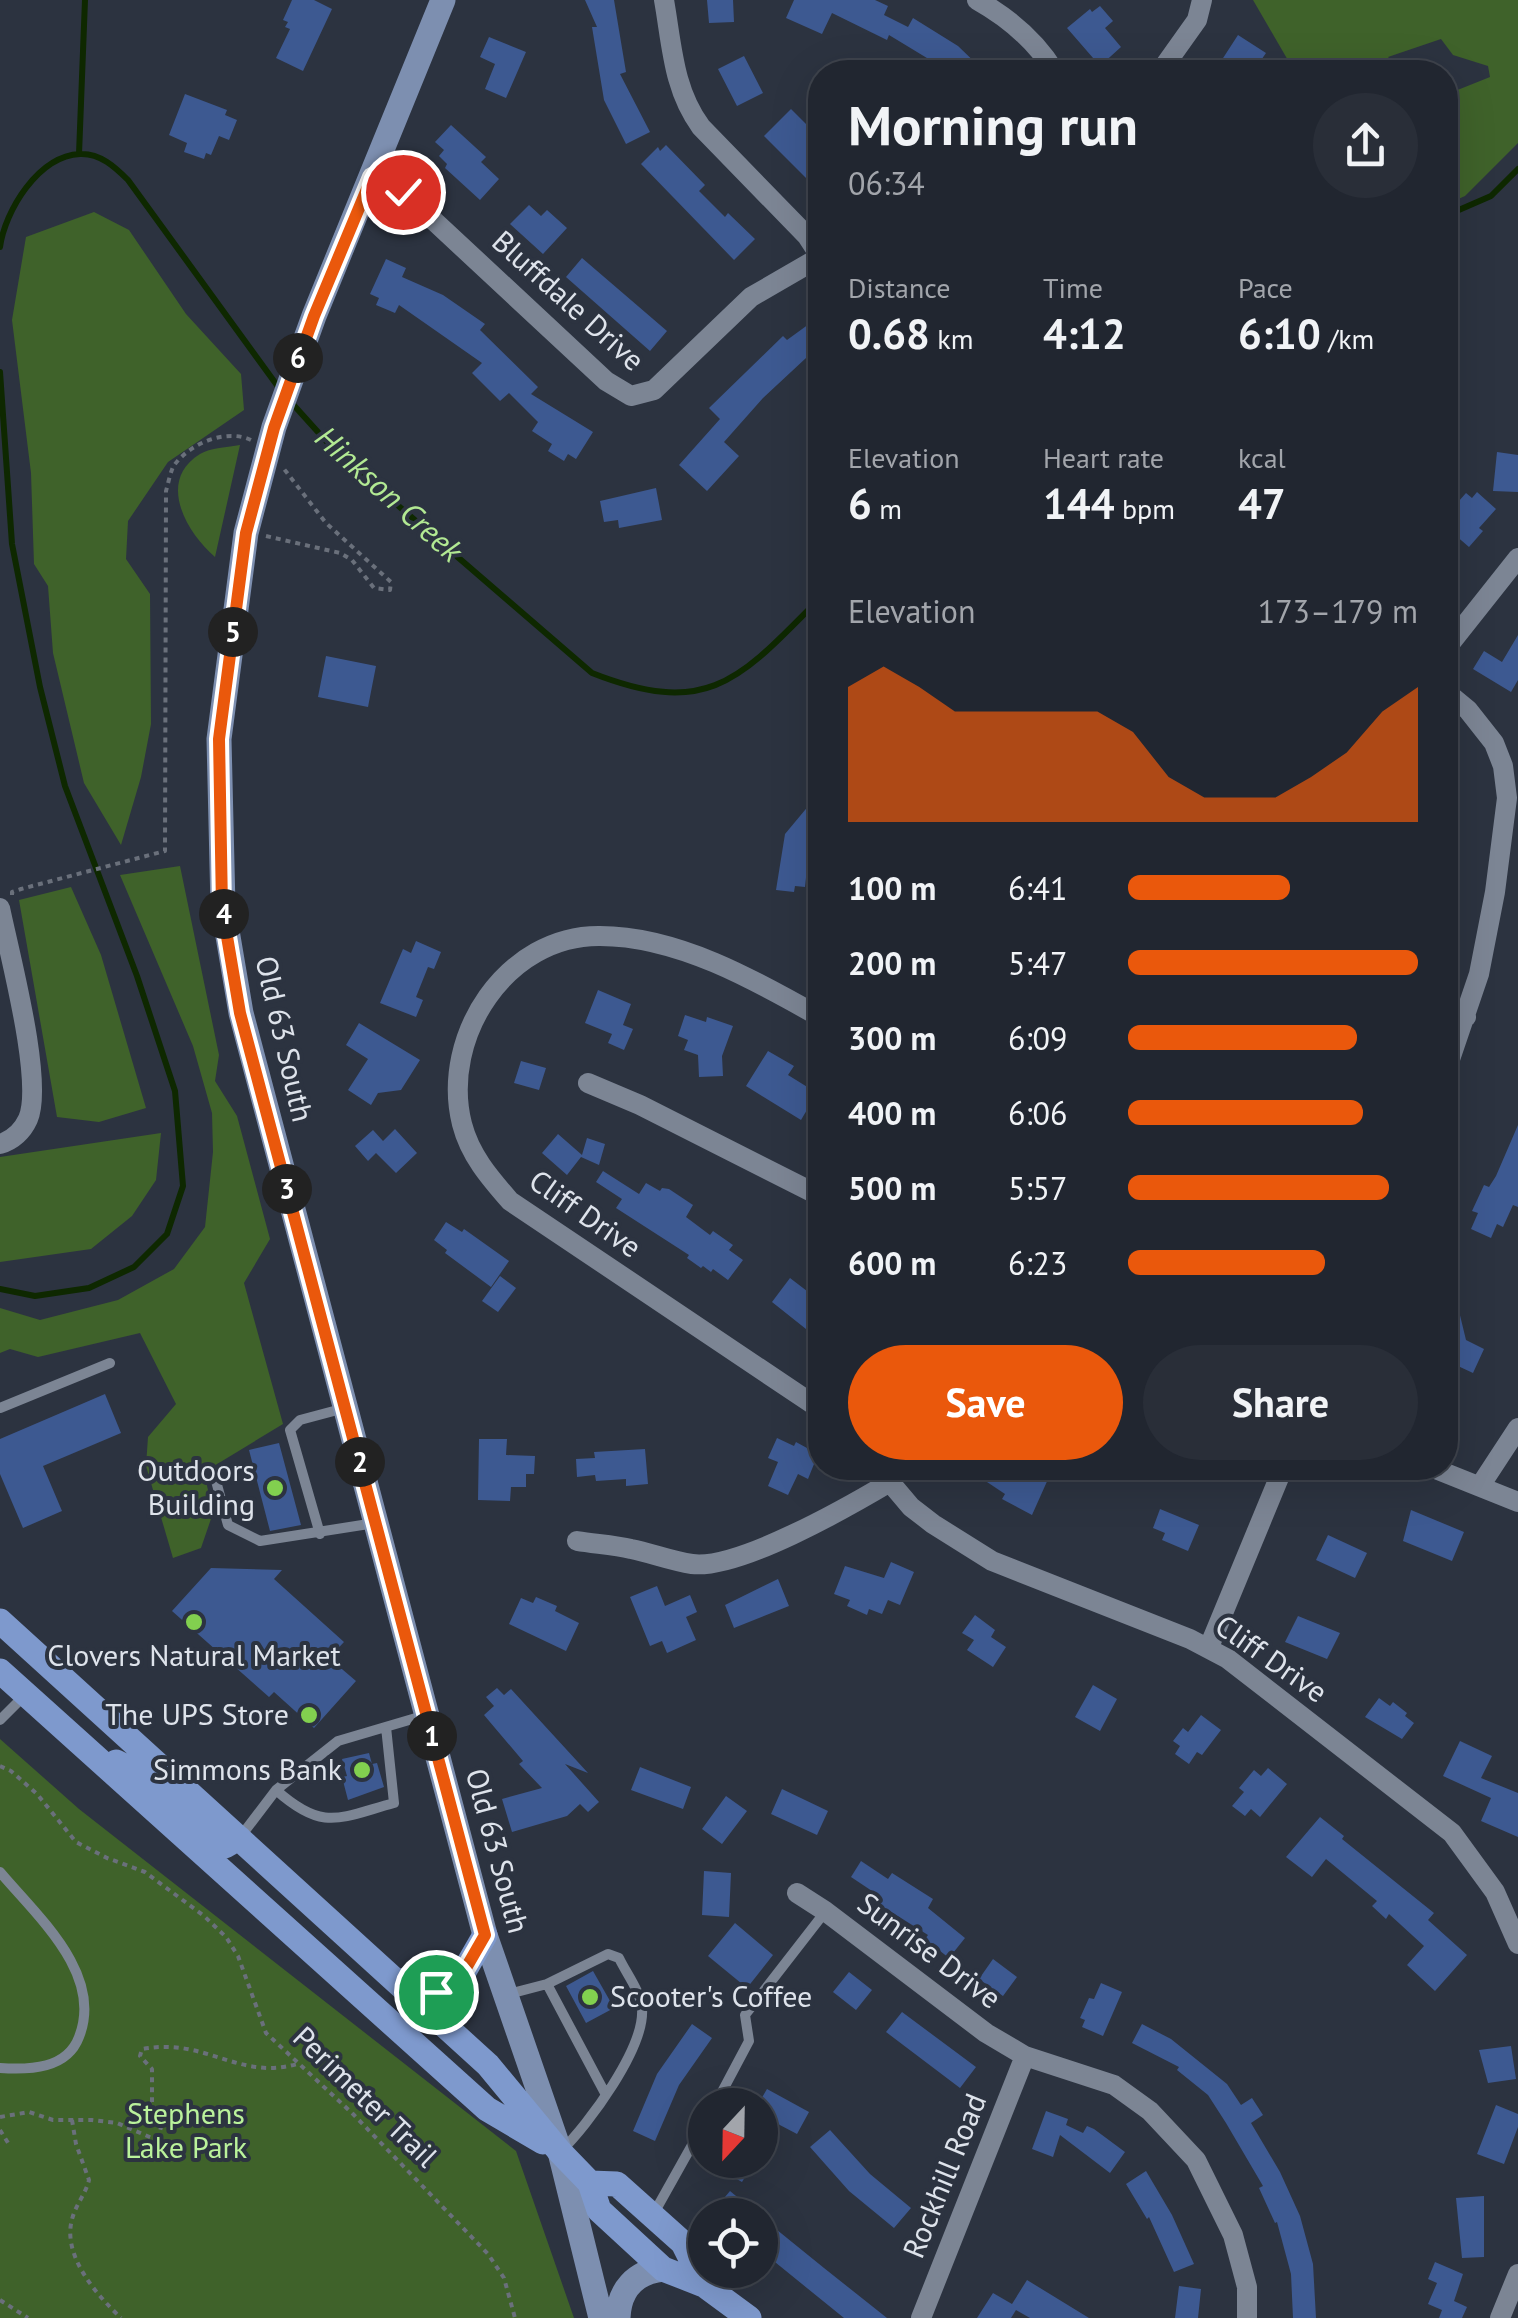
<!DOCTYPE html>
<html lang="en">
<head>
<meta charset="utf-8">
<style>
  :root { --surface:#212630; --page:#292e38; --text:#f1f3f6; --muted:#a2a5ab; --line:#3e434c; --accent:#ea580c }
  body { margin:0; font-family:"PT Sans",sans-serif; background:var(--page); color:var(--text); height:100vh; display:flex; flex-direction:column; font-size:38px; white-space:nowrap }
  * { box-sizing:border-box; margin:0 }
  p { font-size:32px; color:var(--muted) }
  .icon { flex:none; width:55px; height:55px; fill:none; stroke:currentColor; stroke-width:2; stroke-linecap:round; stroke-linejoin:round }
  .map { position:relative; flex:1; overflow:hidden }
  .details { position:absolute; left:808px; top:60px; width:650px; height:1420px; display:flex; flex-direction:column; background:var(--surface); border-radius:40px; box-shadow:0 10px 40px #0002,0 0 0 2px var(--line) }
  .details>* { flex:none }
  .needle { width:65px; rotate:202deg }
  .fabs { position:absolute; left:688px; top:2088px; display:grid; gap:20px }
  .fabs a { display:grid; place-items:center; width:90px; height:90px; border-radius:50%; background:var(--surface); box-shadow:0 10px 40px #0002,0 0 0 2px var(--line); font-size:50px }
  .pin { position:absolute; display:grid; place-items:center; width:85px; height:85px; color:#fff; margin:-42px; border:5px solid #fff; border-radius:50%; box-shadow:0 2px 10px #0007 }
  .km { position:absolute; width:50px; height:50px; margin:-25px; border-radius:50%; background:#222; color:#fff; font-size:28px; line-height:50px; text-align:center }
  .round { display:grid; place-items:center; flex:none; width:105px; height:105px; border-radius:52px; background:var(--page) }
  .summary { display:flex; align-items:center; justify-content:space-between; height:170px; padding:0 40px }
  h1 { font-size:55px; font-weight:700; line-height:75px }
  .stats { display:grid; grid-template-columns:repeat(3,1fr); gap:15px; height:170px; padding:10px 40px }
  .stats div { display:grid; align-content:center }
  .stats b { font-size:42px; font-weight:700 }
  .stats small { font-size:28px; font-weight:400 }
  .stats p { font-size:28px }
  .chart { height:280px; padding:20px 40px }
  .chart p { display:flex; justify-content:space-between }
  .chart svg { width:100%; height:180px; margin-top:10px; fill:var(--accent); opacity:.7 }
  .cta { display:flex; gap:20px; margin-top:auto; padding:20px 40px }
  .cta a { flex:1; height:115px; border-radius:60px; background:var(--accent); color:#fff; font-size:40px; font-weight:700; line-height:115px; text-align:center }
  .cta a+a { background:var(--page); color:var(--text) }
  ul { padding:0 40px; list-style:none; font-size:32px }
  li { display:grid; grid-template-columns:160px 120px 1fr; align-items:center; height:75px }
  li i { height:25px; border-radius:12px; background:var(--accent) }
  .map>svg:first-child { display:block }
  .green { fill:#3f622a }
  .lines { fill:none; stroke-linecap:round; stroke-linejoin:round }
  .stream { stroke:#0e2800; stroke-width:6 }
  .building { fill:#3d5991 }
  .path { stroke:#6a707b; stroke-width:4; stroke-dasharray:5 5; stroke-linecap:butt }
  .service { stroke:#7c8594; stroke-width:10 }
  .minor { stroke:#7c8594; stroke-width:20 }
  .secondary { stroke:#7d8fb0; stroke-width:25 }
  .primary { stroke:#7e99cd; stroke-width:25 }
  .route-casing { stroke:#fff; stroke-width:20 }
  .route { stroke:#ea580c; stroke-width:12 }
  .poi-dot { fill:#82d04f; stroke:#2c3340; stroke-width:4 }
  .labels { text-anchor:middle; stroke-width:8; stroke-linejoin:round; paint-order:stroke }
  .street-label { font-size:30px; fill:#dee3eb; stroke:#2c3340 }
  .poi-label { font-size:30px; fill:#dee3eb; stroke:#2c3340; text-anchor:end }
  .park-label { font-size:30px; fill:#baf29b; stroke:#2c3340 }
  .water-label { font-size:32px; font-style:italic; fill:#b2e993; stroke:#2c3340 }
</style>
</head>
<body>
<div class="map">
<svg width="1518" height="2318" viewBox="0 0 1518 2318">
  <rect width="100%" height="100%" fill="#2c3340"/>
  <path class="green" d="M1253,0H1518V143L1465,196L1445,205V95L1490,77L1488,66L1453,55L1441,39L1388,57L1402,72H1273L1289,62Z
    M94,212L129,230L186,314L241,374L244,410L168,462L128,521L126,559L150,594L151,724L141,777L121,845L84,783L53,653L48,586L34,564L31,473L12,320L26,237Z
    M240,445L215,557C187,533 156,481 200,454C210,448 228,447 240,445Z
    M180,866L219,1055L215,1081L237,1116L270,1239L244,1283L283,1424L204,1472L213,1513L201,1548L173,1558L146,1466L148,1437L176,1404L140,1333L38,1357L10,1349L0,1353V1308L40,1320L118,1300L174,1269L205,1227L213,1152L212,1113L193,1046L120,875Z
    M71,887L101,955L146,1108L99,1122L57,1117L19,900Z
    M161,1133L156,1180L132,1216L91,1249L0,1262V1157Z
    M0,1739L79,1809L516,2151L574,2318H0Z"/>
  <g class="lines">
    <path class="stream" d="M79,154L85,0
      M1445,216L1491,196L1518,169
      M0,247C5,211 38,156 80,154C100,153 115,167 128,180L279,388
      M0,372L12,544L40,687L65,786L137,976L175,1091L183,1186L167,1234L134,1267L89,1288L35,1296L0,1289
      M290,401L336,452L592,673C709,719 740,679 820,598"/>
  </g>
  <path class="building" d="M292,0H314L332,9L303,71L276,58L290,29L285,27L288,22L283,20Z
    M585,0H614L626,72L620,74L650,132L626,144L604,100L592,27H597Z
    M707,0H733L734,22L709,23Z
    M794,0H875L888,6L884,15L908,27L913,18L958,46L985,72H950L889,35L887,40L832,13L822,34L786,18Z
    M1100,6L1113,21L1105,28L1121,47L1100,66L1067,28L1090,9L1092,12Z
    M1238,35L1266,53L1253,72H1214Z
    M489,37L526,52L506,98L485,89L495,64L480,57Z
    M744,56L763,93L737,106L718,69Z
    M185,94L227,110L225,115L237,120L229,140L219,136L211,155L206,153L204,159L184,152L187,143L169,135Z
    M791,109L820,138V192L764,136Z
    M451,125L486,157L481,162L499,179L480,200L445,168L447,164L439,156L444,150L435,142Z
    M666,145L705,185L699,191L725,217L728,213L755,239L734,260L641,164L658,147L660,151Z
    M529,205L541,216L547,210L567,228L543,254L510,224Z
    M582,258L667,331L650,351L566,277Z
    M386,259L406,268L402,277L443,295L485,324L480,330L538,387L531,394L593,432L576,459L568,454L564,461L548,451L552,444L532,431L538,422L509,393L500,401L472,373L482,363L399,305L395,313L376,305L379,298L370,294Z
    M820,316V345L763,398L724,442L739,456L707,491L679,465L720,419L709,408L783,336L787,340Z
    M1497,452L1518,455V492L1493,491Z
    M656,488L662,520L619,528L618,520L604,522L600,501Z
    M1477,492L1496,509L1479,528L1483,531L1469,547L1447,528L1458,516L1451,510L1466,493L1472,498Z
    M1518,635V680L1511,692L1473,669L1484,651L1502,662Z
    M326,656L376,666L368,707L318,697Z
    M820,792V849L810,840L805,887L795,886L794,892L776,890L785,834Z
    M416,941L441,952L434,969L428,967L416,997L423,1000L416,1017L380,1003L403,949L411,953Z
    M598,990L631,1004L623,1025L633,1029L624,1050L608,1043L612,1034L585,1023Z
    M685,1015L706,1022L707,1017L733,1026L722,1056L723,1076L699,1077L698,1055L684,1050L688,1040L678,1036Z
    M359,1023L420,1060L401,1090L378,1093L371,1105L348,1090L368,1059L346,1045Z
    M768,1051L794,1066L788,1075L817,1093L801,1120L746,1086Z
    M521,1061L546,1068L539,1090L514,1083Z
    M1518,1125V1207L1513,1205L1503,1227L1497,1224L1491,1238L1471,1229L1478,1213L1472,1211L1484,1185L1489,1187L1496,1176Z
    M395,1129L417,1153L396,1173L376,1153L368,1161L355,1146L373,1130L383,1141Z
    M558,1134L582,1155L587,1138L605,1144L599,1165L581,1157L567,1175L542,1153Z
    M603,1171L639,1194L646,1183L660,1191L662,1188L669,1189L693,1205L686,1217L710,1235L713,1231L733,1245L729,1250L743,1260L728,1280L713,1269L711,1272L703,1266L701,1268L687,1258L689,1255L616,1208L622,1199L596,1182Z
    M446,1222L462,1232L464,1229L509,1261L491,1287L445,1253L447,1250L434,1240Z
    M500,1276L516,1288L498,1312L482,1301Z
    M790,1278L820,1301V1321L811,1333L772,1302Z
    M1458,1307L1466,1340L1484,1349L1473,1373L1445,1360V1311Z
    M105,1394L121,1433L43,1466L62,1511L23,1528L0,1474V1439Z
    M777,1438L794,1446L796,1442L818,1454L808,1479L798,1474L788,1495L768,1486L778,1462L768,1458Z
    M479,1439H507L506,1455L535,1456L534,1474H526V1487H511L510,1501L478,1500Z
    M279,1443L301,1525L270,1531L249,1450Z
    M645,1449L648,1484L626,1486V1479L596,1481L595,1475L577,1477L576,1459L595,1458L594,1452Z
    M966,1468H1053L1032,1515L1002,1499L1005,1494Z
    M1160,1509L1199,1525L1188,1551L1162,1540L1165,1533L1153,1528Z
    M1411,1510L1464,1532L1452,1561L1403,1541Z
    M1328,1535L1367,1553L1355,1578L1316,1560Z
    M891,1562L914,1572L900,1605L888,1600L882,1614L869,1609L867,1615L847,1606L850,1600L834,1594L845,1566L884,1578Z
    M211,1568L282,1570L274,1579L344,1642L329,1658L356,1681L314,1728L274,1692L269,1697L172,1611Z
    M778,1579L789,1606L734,1628L725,1605Z
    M657,1586L665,1606L690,1595L697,1612L686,1617L696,1640L667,1653L662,1641L650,1646L630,1597Z
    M536,1597L557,1606L555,1611L579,1623L566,1651L509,1624L521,1598L533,1603Z
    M975,1615L995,1630L991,1637L1006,1647L993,1667L967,1650L974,1640L962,1633Z
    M1298,1616L1340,1633L1327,1659L1285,1642Z
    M1093,1685L1117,1699L1100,1731L1075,1717Z
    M497,1688L504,1695L511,1689L588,1773L565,1764L599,1802L588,1812L580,1804L567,1816L512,1832L502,1799L542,1788L519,1764L523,1761L484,1715L494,1706L486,1697Z
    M1379,1698L1390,1706L1393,1702L1407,1713L1405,1716L1414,1723L1402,1739L1365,1717Z
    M1201,1715L1221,1730L1202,1755L1197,1752L1189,1764L1175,1754L1180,1746L1173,1741L1183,1728L1188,1732Z
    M1460,1741L1492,1756L1481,1778L1518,1793V1837L1481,1821L1491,1798L1443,1776Z
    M369,1753L372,1764L377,1763L384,1787L348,1800L342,1777L347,1776L342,1759Z
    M640,1767L691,1787L683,1809L631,1790Z
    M1268,1768L1287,1784L1260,1817L1251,1809L1245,1816L1232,1806L1244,1792L1239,1788L1254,1770L1261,1776Z
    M782,1789L828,1811L817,1835L771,1814Z
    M726,1796L747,1811L722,1844L702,1829Z
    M1320,1817L1344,1836L1342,1839L1434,1913L1428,1920L1467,1955L1435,1991L1407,1965L1424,1946L1389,1914L1386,1919L1372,1906L1377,1901L1326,1859L1312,1877L1286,1857Z
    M861,1861L888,1879L892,1873L933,1899L928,1908L965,1938L949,1958L925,1939L928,1935L874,1901L878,1895L851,1877Z
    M704,1871L731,1873L729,1917L702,1915Z
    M735,1923L773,1955L747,1988L708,1956Z
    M993,1959L1017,1977L1003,1996L979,1979Z
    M593,1971L614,2008L586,2023L566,1986Z
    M849,1972L872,1990L856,2010L833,1992Z
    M1101,1983L1122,1992L1103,2036L1082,2027L1085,2020L1080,2018L1089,1998L1094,1999Z
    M902,2012L976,2067L960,2088L886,2032Z
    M692,2024L712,2038L679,2085L655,2141L633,2131L657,2074Z
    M1142,2024L1171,2039L1227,2084L1241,2105L1252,2098L1263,2115L1251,2123L1280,2172L1300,2216L1313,2264L1316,2318H1293L1291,2274L1277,2222L1275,2223L1259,2188L1263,2186L1226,2123L1208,2095L1177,2070L1179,2067L1132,2043Z
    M1511,2046L1516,2079L1488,2083L1479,2050Z
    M767,2089L809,2112L797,2134L776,2123L760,2151V2101Z
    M1496,2105L1518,2114V2127L1504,2164L1477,2154Z
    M1046,2111L1068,2119L1066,2125L1083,2133L1087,2126L1094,2129L1125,2152L1110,2173L1060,2135L1053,2157L1032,2149Z
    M830,2130L870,2174L911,2208L894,2228L849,2191L810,2147Z
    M727,2160H755L742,2182L721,2170Z
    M1146,2171L1172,2215L1194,2264L1174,2272L1149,2217L1147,2219L1126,2184Z
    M730,2191L759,2215H710Z
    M1484,2196V2257L1462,2258L1456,2198Z
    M760,2216L824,2268L887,2318H844L760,2250Z
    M1435,2262L1463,2274L1454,2301L1467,2307L1462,2318H1439L1442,2310L1428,2304L1437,2283L1428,2279Z
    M1027,2280L1089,2318H1030L1016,2310L1011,2318H977L993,2293L1012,2304Z
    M1179,2286L1201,2289L1198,2318H1175Z"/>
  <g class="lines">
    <path class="path" d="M266,536L340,553L352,560L374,588L390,590L391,582L326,523L284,469
      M12,895V892L21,889L165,851L166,491C168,484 170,474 173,467C188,444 226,428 251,440
      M0,1766L11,1771L37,1794L76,1842L107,1858L145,1872L204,1916L226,1937L238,1956L266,2033L353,2114L488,2254L504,2278L515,2318
      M0,2117L29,2112L53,2120H92L117,2123L152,2138L159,2135L162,2123L152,2102V2069L140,2056L142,2049C207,2037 238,2081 297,2064
      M72,2120L76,2144L89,2180C86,2193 77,2203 73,2216C60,2254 96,2294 121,2318
      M0,2130L10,2146
      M0,2300L28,2318"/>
    <path class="service" d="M0,1408L110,1363
      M213,1470L228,1525L260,1541L375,1523
      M320,1534L290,1430L300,1420L345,1408
      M0,1720L24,1696
      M276,1790C323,1832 339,1818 394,1803L386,1727
      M241,1836L276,1790L338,1741L426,1715
      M0,1872C37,1916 104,1974 79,2037C67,2069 30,2070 0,2068
      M547,1984L606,2095
      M509,1994L547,1984L608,1954L619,1958C626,1973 641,1992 642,2009C645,2048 588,2125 561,2151
      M715,2105L749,2041L745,2015L825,1912
      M654,2213L705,2122"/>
    <path class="minor" d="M664,0C672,45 673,89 701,127L807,236L820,256
      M977,0C1009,18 1036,41 1055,72
      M1160,72L1197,20L1202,0
      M373,177L403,192L606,381L631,396L654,390L751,297L820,257
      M1445,650L1518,558
      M1445,691L1468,710L1494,743L1503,766L1507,798L1495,892L1479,974L1445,1074
      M0,908C9,952 44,1082 28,1119C22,1132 13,1140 0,1144
      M1445,1008L1466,1017
      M820,1017C755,980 677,936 600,936C507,935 440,1036 462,1124C470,1155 489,1177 510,1201L820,1409
      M588,1083L640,1105L820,1196
      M878,1468L911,1507L933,1524L992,1561L1190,1639L1228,1659L1452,1833L1495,1892L1518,1944
      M1433,1468L1518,1502
      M1480,1486L1518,1428
      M577,1541C595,1544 614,1545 631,1549C651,1553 671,1561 692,1564C738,1570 848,1507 890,1482
      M1209,1647L1283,1468
      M797,1893L825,1911L986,2033L1025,2056L1114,2085L1150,2111L1196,2160L1233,2235L1247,2287V2318
      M921,2318L1025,2056
      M1500,2318L1518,2274"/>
    <path class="secondary" d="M443,0L314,316L274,427L246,533L219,739L223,907L241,1013L485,1935L560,2152L601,2318
      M618,2318C619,2290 635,2272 663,2269"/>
    <path class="primary" d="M0,1621L488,2065L560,2152L590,2183L599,2210L663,2269L704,2285L749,2318
      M0,1671L487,2109L543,2142
      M116,1762L146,1777L209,1836L225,1846L239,1838
      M405,1980L436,1991L462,1975L485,1935
      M590,2183L617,2184L683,2243L704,2285"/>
  </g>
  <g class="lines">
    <defs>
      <path id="route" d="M403,192L372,177L314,316L274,428L246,533L219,739L222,907L240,1013L485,1935L462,1975L436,1992"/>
    </defs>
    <use href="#route" class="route-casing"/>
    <use href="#route" class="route"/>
  </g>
  <g class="poi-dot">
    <circle cx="275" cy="1488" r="10"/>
    <circle cx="194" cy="1622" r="10"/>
    <circle cx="309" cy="1715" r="10"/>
    <circle cx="362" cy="1770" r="10"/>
    <circle cx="590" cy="1997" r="10"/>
  </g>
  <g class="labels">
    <g class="street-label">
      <text transform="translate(568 301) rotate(42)" y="10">Bluffdale Drive</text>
      <text transform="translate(284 1039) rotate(77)" y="10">Old 63 South</text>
      <text transform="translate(585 1214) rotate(35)" y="10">Cliff Drive</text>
      <text transform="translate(1271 1659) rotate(35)" y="10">Cliff Drive</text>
      <text transform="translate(497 1851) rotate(75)" y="10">Old 63 South</text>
      <text transform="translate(929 1951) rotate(37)" y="10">Sunrise Drive</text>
      <text transform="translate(365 2097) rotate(44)" y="10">Perimeter Trail</text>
      <text transform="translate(945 2176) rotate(-68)" y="10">Rockhill Road</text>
    </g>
    <g class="poi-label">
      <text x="255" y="1481">Outdoors<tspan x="255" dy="34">Building</tspan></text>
      <text x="194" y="1666" text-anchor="middle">Clovers Natural Market</text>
      <text x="289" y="1725">The UPS Store</text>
      <text x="342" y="1780">Simmons Bank</text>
      <text x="610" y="2007" text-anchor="start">Scooter's Coffee</text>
    </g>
    <g class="park-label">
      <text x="186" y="2124">Stephens<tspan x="186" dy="34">Lake Park</tspan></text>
    </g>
    <g class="water-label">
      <text transform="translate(389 494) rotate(42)" y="11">Hinkson Creek</text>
    </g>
  </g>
</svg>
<div class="fabs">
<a><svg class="needle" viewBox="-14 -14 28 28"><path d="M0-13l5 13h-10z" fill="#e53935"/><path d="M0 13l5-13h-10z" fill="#a2a5ab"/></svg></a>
<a><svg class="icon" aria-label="locate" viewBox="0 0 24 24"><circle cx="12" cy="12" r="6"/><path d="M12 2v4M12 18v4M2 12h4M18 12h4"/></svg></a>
</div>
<div class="pin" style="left:436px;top:1992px;background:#1e9e55"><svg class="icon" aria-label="arrive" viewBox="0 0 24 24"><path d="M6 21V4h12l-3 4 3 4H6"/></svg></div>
<div class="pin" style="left:403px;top:192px;background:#d93025"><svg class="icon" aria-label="check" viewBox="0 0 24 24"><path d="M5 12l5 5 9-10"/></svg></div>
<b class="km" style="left:432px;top:1736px">1</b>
<b class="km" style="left:360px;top:1462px">2</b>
<b class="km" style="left:287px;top:1189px">3</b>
<b class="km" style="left:224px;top:914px">4</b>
<b class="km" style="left:233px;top:632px">5</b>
<b class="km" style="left:298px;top:358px">6</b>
<section class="details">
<div class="summary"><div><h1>Morning run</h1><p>06:34</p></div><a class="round"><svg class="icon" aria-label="share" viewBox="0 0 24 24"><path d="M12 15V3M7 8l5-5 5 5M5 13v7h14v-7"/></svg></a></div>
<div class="stats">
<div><p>Distance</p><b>0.68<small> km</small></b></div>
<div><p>Time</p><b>4:12</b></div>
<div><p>Pace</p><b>6:10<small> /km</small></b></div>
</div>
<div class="stats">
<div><p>Elevation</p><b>6<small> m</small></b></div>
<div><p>Heart rate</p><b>144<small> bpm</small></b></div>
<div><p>kcal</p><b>47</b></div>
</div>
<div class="chart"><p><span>Elevation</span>173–179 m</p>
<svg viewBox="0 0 160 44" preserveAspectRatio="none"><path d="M0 44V11L10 6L20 11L30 17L40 17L50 17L60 17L70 17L80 22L90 33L100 38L110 38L120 38L130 33L140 27L150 17L160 11V44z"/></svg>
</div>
<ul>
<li><b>100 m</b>6:41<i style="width:56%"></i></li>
<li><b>200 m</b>5:47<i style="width:100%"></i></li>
<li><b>300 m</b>6:09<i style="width:79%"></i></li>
<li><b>400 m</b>6:06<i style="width:81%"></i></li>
<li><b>500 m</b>5:57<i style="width:90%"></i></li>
<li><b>600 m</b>6:23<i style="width:68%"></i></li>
</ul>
<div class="cta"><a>Save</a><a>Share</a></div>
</section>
</div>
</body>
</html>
